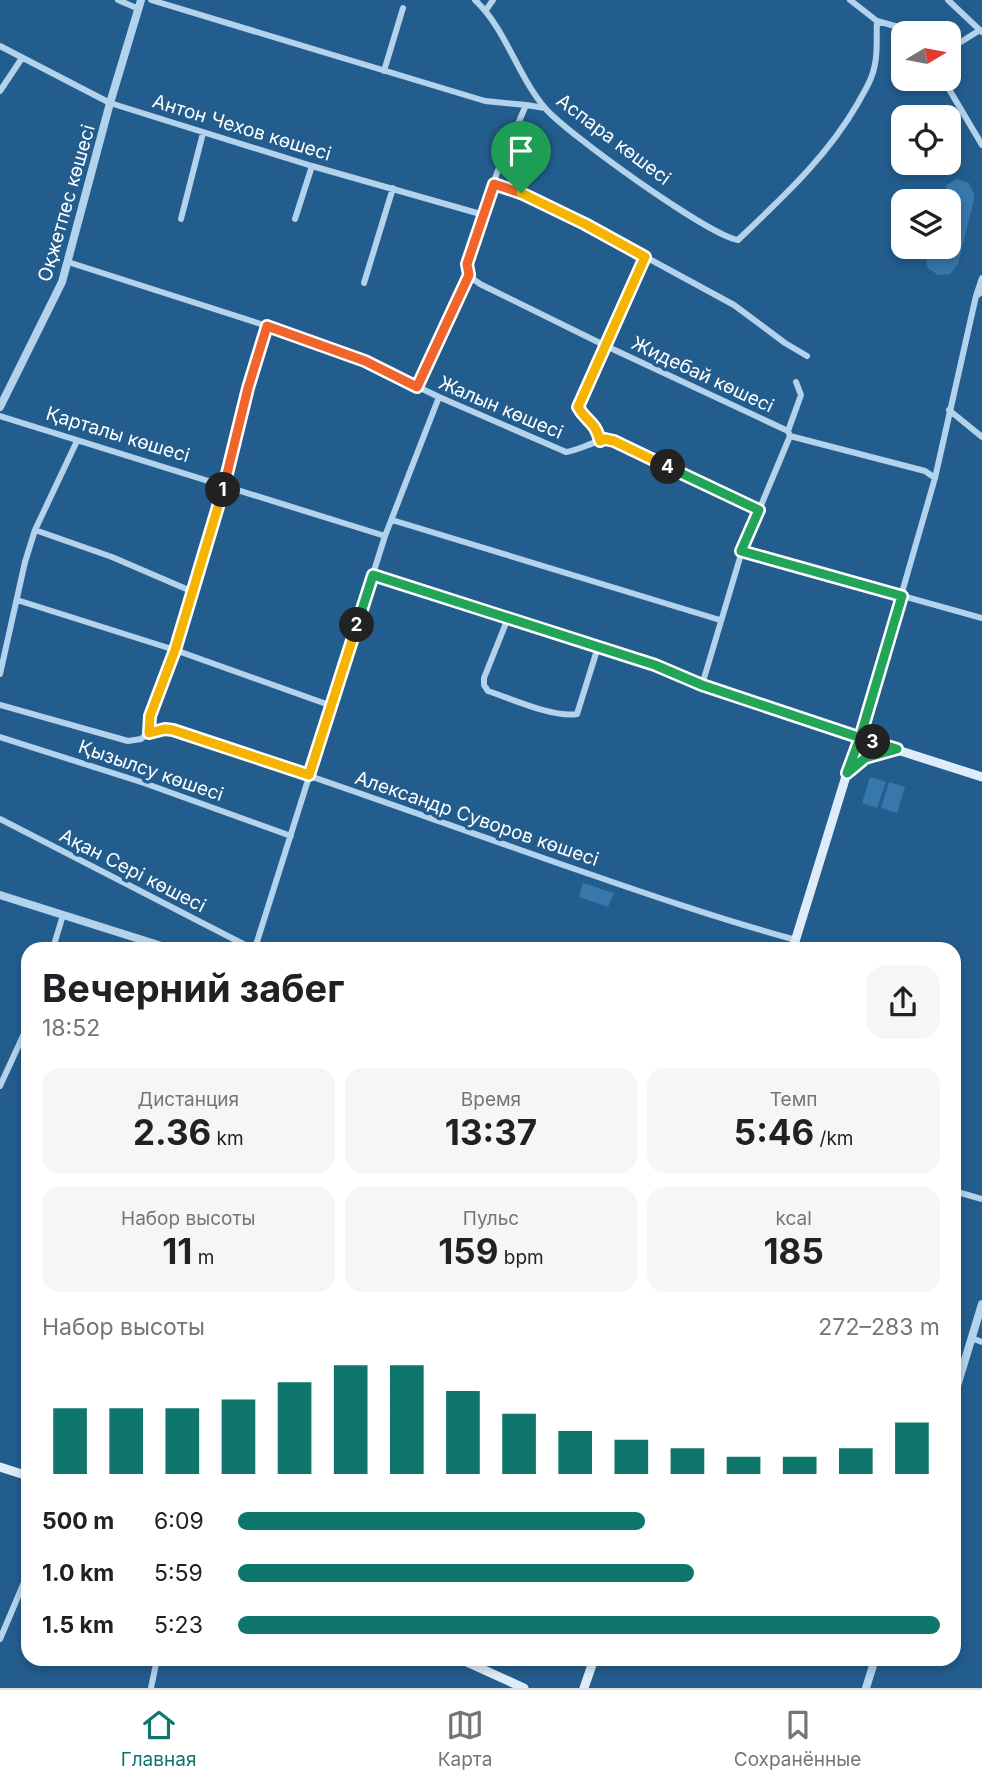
<!DOCTYPE html>
<html lang="ru">
<head>
<meta charset="utf-8">
<style>
  :root { --surface:#fff; --page:#f6f6f6; --text:#202124; --muted:#757577; --line:#e0e0e0; --accent:#0f766e }
  body { margin:0; font-family:Inter,sans-serif; background:var(--page); color:var(--text); height:100vh; display:flex; flex-direction:column; font-size:26px; white-space:nowrap }
  * { box-sizing:border-box; margin:0 }
  p { font-size:23px; color:var(--muted) }
  .icon { flex:none; width:38px; height:38px; fill:none; stroke:currentColor; stroke-width:2; stroke-linecap:round; stroke-linejoin:round }
  .map { position:relative; flex:1; overflow:hidden }
  .panel { position:absolute; left:21px; top:942px; width:940px; height:724px; display:flex; flex-direction:column; background:var(--surface); border-radius:21px; box-shadow:0 4px 10px #0003 }
  .panel>* { flex:none }
  .needle { width:46px; rotate:80deg }
  .buttons { position:absolute; left:891px; top:21px; display:grid; gap:14px }
  .buttons a { display:grid; place-items:center; width:70px; height:70px; border-radius:14px; background:var(--surface); box-shadow:0 4px 10px #0003; font-size:35px }
  .pin { position:absolute; display:grid; place-items:center; width:60px; height:60px; color:#fff; margin:-72px -30px; border-radius:50% 50% 50% 0; rotate:-45deg; box-shadow:0 0 7px #0007 }
  .pin .icon { rotate:45deg }
  .km { position:absolute; width:35px; height:35px; margin:-18px; border-radius:50%; background:#222; color:#fff; font-size:19px; line-height:35px; text-align:center }
  .round { display:grid; place-items:center; flex:none; width:74px; height:74px; border-radius:21px; background:var(--page) }
  .overview { display:flex; align-items:center; justify-content:space-between; height:119px; padding:0 21px }
  h1 { font-size:38px; font-weight:700; line-height:52px }
  .figures { display:grid; grid-template-columns:repeat(3,1fr); gap:10px; height:119px; padding:7px 21px }
  .figures div { display:grid; align-content:center; border-radius:18px; background:var(--page); text-align:center }
  .figures b { font-size:35px; font-weight:700 }
  .figures small { font-size:19px; font-weight:400 }
  .figures p { font-size:19px }
  .chart { height:196px; padding:14px 21px }
  .chart p { display:flex; justify-content:space-between }
  .chart svg { width:100%; height:126px; margin-top:7px; stroke:var(--accent); stroke-width:6 }
  ul { padding:0 21px; list-style:none; font-size:23px }
  li { display:grid; grid-template-columns:112px 84px 1fr; align-items:center; height:52px }
  li i { height:18px; border-radius:9px; background:var(--accent) }
  .menu { display:flex; justify-content:space-around; align-items:center; height:98px; border-top:2px solid var(--line); background:var(--surface); font-size:19px; color:var(--muted) }
  .menu a { display:grid; justify-items:center; gap:4px }
  .menu .selected { color:var(--accent) }
  .map>svg:first-child { display:block }
  .green { fill:#3777ab }
  .lines { fill:none; stroke-linecap:round; stroke-linejoin:round }
  .minor { stroke:#b3d2eb; stroke-width:6 }
  .tertiary { stroke:#b3d2eb; stroke-width:8 }
  .secondary { stroke:#deecf9; stroke-width:9 }
  .split-1-casing { stroke:#fff; stroke-width:14 }
  .split-2-casing { stroke:#fff; stroke-width:14 }
  .split-3-casing { stroke:#fff; stroke-width:14 }
  .split-4-casing { stroke:#fff; stroke-width:14 }
  .split-5-casing { stroke:#fff; stroke-width:14 }
  .split-1 { stroke:#f0652b; stroke-width:9 }
  .split-2 { stroke:#f5b400; stroke-width:9 }
  .split-3 { stroke:#22a559; stroke-width:9 }
  .split-4 { stroke:#22a559; stroke-width:9 }
  .split-5 { stroke:#f5b400; stroke-width:9 }
  .labels { text-anchor:middle; stroke-width:7; stroke-linejoin:round; paint-order:stroke }
  .street-label { font-size:19px; fill:#fff; stroke:#235d8e }
</style>
</head>
<body>
<div class="map">
<svg width="982" height="1688" viewBox="0 0 982 1688">
  <rect width="100%" height="100%" fill="#235d8e"/>
  <path class="green" d="M957,179L969,183L974,194V200L958,264L950,274L938,275L928,268L926,262L929,247H948V201H941L947,185Z
    M870,777L886,782L877,808L862,803Z
    M889,782L905,787L897,813L881,808Z
    M583,883L614,893L608,907L579,897Z"/>
  <g class="lines">
    <path class="minor" d="M118,0L139,9
      M151,0L485,101L526,105
      M475,0C506,29 517,75 545,108C566,133 708,235 738,240C783,197 827,157 858,103C865,90 873,78 875,64C878,50 876,35 877,21
      M850,0L877,21L895,26L910,33
      M948,0L982,32
      M486,10L493,0
      M0,46L110,103L312,166L484,215
      M948,50L980,30
      M384,71L403,8
      M943,79L982,145
      M0,91L22,58
      M494,184L521,193L585,224L734,305L785,343L807,356
      M181,219L203,133
      M295,219L312,166
      M68,262L267,326L364,361L439,397L566,452C582,450 598,437 614,441L759,510
      M469,276L480,284L604,345L788,431L790,436L925,471L935,478
      M982,278L976,296L982,292
      M364,283L393,188
      M417,387L469,276L467,264L497,173L526,105L545,108
      M949,410L982,437
      M0,416L385,536
      M788,431L801,395L796,382
      M600,441C598,435 598,429 594,424C588,415 577,414 579,401L645,257
      M392,520L720,620
      M35,530L112,557L191,591
      M742,551L982,618
      M373,574L655,665L702,685L860,738L935,478L976,296
      M17,600L175,650L332,706
      M508,618L484,678V685L488,691C512,699 553,718 577,714L598,647
      M0,674L25,562L35,530L77,441
      M702,685L742,551L790,436
      M0,705L128,741L141,739L149,732L150,716L175,650L225,484V476L267,326
      M149,732L156,730H173C306,773 437,821 569,867C644,893 719,919 796,940
      M0,737L144,783L291,836
      M0,819L251,948
      M53,948L63,915
      M255,948L385,536L439,397
      M0,1086L28,1025
      M954,1191L982,1199
      M971,1338L982,1342
      M0,1639L28,1573
      M151,1688L157,1659"/>
    <path class="tertiary" d="M0,407L62,282L110,103L141,0
      M0,895L168,948
      M954,1396L982,1304
      M866,1688L875,1659"/>
    <path class="secondary" d="M848,772L865,758L895,750
      M793,948L847,773L860,738L982,777
      M0,1467L28,1476
      M460,1659L524,1688
      M584,1688L594,1659"/>
  </g>
  <g class="lines">
    <defs>
      <path id="split-1" d="M223,490L248,388L267,326L365,361L417,387L469,275L467,264L494,184L521,193"/>
      <path id="split-2" d="M223,490L175,650L150,716L149,733L165,729L173,730L309,775L357,625"/>
      <path id="split-3" d="M357,625L373,575L655,665L702,685L873,742"/>
      <path id="split-4" d="M668,467L759,510L741,551L902,596L860,738L847,773L865,758L897,749L873,742"/>
      <path id="split-5" d="M521,193L585,224L645,257L578,407C586,422 595,420 600,441L605,439L614,441L668,467"/>
    </defs>
    <use href="#split-1" class="split-1-casing"/>
    <use href="#split-2" class="split-2-casing"/>
    <use href="#split-3" class="split-3-casing"/>
    <use href="#split-4" class="split-4-casing"/>
    <use href="#split-5" class="split-5-casing"/>
    <use href="#split-1" class="split-1"/>
    <use href="#split-2" class="split-2"/>
    <use href="#split-3" class="split-3"/>
    <use href="#split-4" class="split-4"/>
    <use href="#split-5" class="split-5"/>
  </g>
  <g class="labels">
    <g class="street-label">
      <text transform="translate(242 127) rotate(17)" y="7">Антон Чехов көшесі</text>
      <text transform="translate(614 139) rotate(37)" y="7">Аспара көшесі</text>
      <text transform="translate(66 203) rotate(-74)" y="7">Оқжетпес көшесі</text>
      <text transform="translate(703 374) rotate(25)" y="7">Жидебай көшесі</text>
      <text transform="translate(501 407) rotate(23)" y="7">Жалын көшесі</text>
      <text transform="translate(118 434) rotate(17)" y="7">Қарталы көшесі</text>
      <text transform="translate(151 770) rotate(19)" y="7">Қызылсу көшесі</text>
      <text transform="translate(477 818) rotate(19)" y="7">Александр Суворов көшесі</text>
      <text transform="translate(133 870) rotate(27)" y="7">Ақан Сері көшесі</text>
    </g>
  </g>
</svg>
<div class="buttons">
<a><svg class="needle" viewBox="-14 -14 28 28"><path d="M0-13l5 13h-10z" fill="#e53935"/><path d="M0 13l5-13h-10z" fill="#757577"/></svg></a>
<a><svg class="icon" aria-label="locate" viewBox="0 0 24 24"><circle cx="12" cy="12" r="6"/><path d="M12 2v4M12 18v4M2 12h4M18 12h4"/></svg></a>
<a><svg class="icon" aria-label="layers" viewBox="0 0 24 24"><path d="M12 4l9 5-9 5-9-5zM3 14l9 5 9-5"/></svg></a>
</div>
<div class="pin" style="left:521px;top:193px;background:#1e9e55"><svg class="icon" aria-label="arrive" viewBox="0 0 24 24"><path d="M6 21V4h12l-3 4 3 4H6"/></svg></div>
<b class="km" style="left:223px;top:490px">1</b>
<b class="km" style="left:357px;top:625px">2</b>
<b class="km" style="left:873px;top:742px">3</b>
<b class="km" style="left:668px;top:467px">4</b>
<section class="panel">
<div class="overview"><div><h1>Вечерний забег</h1><p>18:52</p></div><a class="round"><svg class="icon" aria-label="share" viewBox="0 0 24 24"><path d="M12 15V3M7 8l5-5 5 5M5 13v7h14v-7"/></svg></a></div>
<div class="figures">
<div><p>Дистанция</p><b>2.36<small> km</small></b></div>
<div><p>Время</p><b>13:37</b></div>
<div><p>Темп</p><b>5:46<small> /km</small></b></div>
</div>
<div class="figures">
<div><p>Набор высоты</p><b>11<small> m</small></b></div>
<div><p>Пульс</p><b>159<small> bpm</small></b></div>
<div><p>kcal</p><b>185</b></div>
</div>
<div class="chart"><p><span>Набор высоты</span>272–283 m</p>
<svg viewBox="0 0 160 44" preserveAspectRatio="none"><path d="M5 44V21M15 44V21M25 44V21M35 44V18M45 44V12M55 44V6M65 44V6M75 44V15M85 44V23M95 44V29M105 44V32M115 44V35M125 44V38M135 44V38M145 44V35M155 44V26"/></svg>
</div>
<ul>
<li><b>500 m</b>6:09<i style="width:58%"></i></li>
<li><b>1.0 km</b>5:59<i style="width:65%"></i></li>
<li><b>1.5 km</b>5:23<i style="width:100%"></i></li>
</ul>
</section>
</div>
<nav class="menu">
<a class="selected"><svg class="icon" aria-label="home" viewBox="0 0 24 24"><path d="M3 11l9-7 9 7M6 9v11h12V9"/></svg>Главная</a>
<a><svg class="icon" aria-label="map" viewBox="0 0 24 24"><path d="M3 6l6-2 6 2 6-2v14l-6 2-6-2-6 2zM9 4v14M15 6v14"/></svg>Карта</a>
<a><svg class="icon" aria-label="saved" viewBox="0 0 24 24"><path d="M7 4h10v16l-5-4-5 4z"/></svg>Сохранённые</a>
</nav>
</body>
</html>
